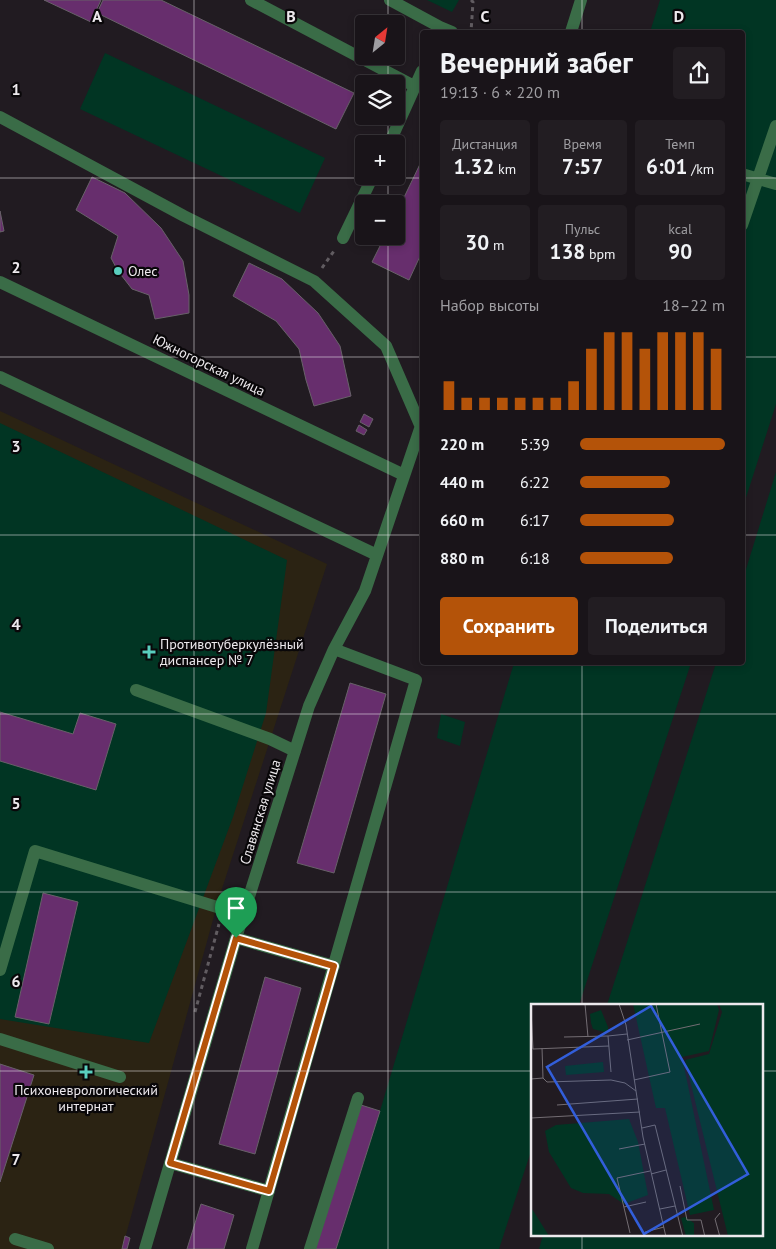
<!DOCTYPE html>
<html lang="ru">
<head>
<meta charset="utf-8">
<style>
  :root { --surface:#191419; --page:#221d22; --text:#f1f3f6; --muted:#9f9ea2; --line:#373338; --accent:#b45309 }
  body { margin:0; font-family:"PT Sans",sans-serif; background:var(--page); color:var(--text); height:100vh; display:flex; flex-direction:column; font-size:19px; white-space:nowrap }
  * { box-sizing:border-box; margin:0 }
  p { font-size:16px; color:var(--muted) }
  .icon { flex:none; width:28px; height:28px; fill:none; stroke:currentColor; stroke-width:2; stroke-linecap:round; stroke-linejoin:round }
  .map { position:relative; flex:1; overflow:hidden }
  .drawer { position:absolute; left:420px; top:30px; width:325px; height:635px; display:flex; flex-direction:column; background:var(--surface); border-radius:5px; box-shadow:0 2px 8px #0003,0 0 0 1px var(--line) }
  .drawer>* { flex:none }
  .needle { width:32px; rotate:30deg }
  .fabs { position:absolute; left:355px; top:15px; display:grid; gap:10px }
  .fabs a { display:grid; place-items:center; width:50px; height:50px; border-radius:5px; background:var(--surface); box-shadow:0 2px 8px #0003,0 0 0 1px var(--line); font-size:25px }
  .pin { position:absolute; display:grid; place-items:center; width:42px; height:42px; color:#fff; margin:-51px -21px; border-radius:50% 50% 50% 0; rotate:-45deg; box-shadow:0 0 5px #0007 }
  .pin .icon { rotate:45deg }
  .round { display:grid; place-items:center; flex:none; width:52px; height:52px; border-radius:5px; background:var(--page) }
  .overview { display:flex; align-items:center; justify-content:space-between; height:85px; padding:0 20px }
  h1 { font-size:28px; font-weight:800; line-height:38px }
  .stats { display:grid; grid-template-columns:repeat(3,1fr); gap:8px; height:85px; padding:5px 20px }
  .stats div { display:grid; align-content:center; border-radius:5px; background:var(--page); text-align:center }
  .stats b { font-size:21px; font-weight:800 }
  .stats small { font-size:14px; font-weight:400 }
  .stats p { font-size:14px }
  .chart { height:140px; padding:10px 20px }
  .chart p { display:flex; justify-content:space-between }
  .chart svg { width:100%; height:90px; margin-top:5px; stroke:var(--accent); stroke-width:6 }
  .button { display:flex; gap:10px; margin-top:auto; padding:10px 20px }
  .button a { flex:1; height:58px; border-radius:5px; background:var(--accent); color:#fff; font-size:20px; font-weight:800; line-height:58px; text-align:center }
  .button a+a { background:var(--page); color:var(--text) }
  ul { padding:0 20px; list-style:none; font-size:16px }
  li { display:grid; grid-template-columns:80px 60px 1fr; align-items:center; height:38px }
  li i { height:12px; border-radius:6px; background:var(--accent) }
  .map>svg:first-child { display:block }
  .medical { fill:#2b2313 }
  .green { fill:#013523 }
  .building { fill:#672e6d; stroke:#686169 }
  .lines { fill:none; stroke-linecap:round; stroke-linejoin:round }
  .path { stroke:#615c61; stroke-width:3; stroke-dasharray:4 4; stroke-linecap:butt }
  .minor { stroke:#3a6c47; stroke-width:12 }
  .route-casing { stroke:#fff; stroke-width:10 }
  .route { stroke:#b45309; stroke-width:6 }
  .grid { fill:none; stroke:#ede9ed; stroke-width:1; stroke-opacity:0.55 }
  .poi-dot { fill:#59cebe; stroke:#090709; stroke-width:2 }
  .labels { text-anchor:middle; stroke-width:4.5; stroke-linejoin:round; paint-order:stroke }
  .poi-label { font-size:14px; fill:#ede9ed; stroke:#090709; text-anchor:start }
  .street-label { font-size:14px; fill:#ede9ed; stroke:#090709 }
  .inset-road { fill:none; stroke:#736d73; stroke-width:1 }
  .view { fill:#325eda; fill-opacity:0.15; stroke:#325eda; stroke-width:2.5 }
  .inset-edge { fill:none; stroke:#ede9ed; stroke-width:2.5 }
  .grid-label { font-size:16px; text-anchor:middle; font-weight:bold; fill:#ede9ed; stroke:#090709; stroke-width:4.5; stroke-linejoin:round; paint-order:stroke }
</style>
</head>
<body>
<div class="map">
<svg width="776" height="1249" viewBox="0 0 776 1249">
  <rect width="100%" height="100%" fill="#211b21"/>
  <path class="medical" d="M0,411L327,564L219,898L122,1249H0Z"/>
  <path class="green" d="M427,0H459L452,12Z
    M660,0H776V404L743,507L742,32H650Z
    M105,53L325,158L300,213L80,109Z
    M0,423L287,560L266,713L233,817L149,1043L0,1019Z
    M776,472V1249H539L543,1235H762V1005H607L716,663L742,662L743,579Z
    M514,663H691L579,1005H532V1148L499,1249H336L380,1111Z
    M441,714L465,722L460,746L437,738Z"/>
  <path class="building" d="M44,0H101L91,22Z
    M103,0H161L354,93L336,129L97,13Z
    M422,160V252L409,280L372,262L385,236H396V214Z
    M92,177L125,193L161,228L183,261L189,295V313L155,319L149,295L132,289L118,271L111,258L118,236L76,210Z
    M0,211L4,231L0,232Z
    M249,263L282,279L318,313L340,346L351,396L314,406L306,380L299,349L276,321L233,296Z
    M364,414L373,419L369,427L360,422Z
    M359,425L367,430L364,435L356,431Z
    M350,683L386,694L334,873L297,863Z
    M0,712L73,734L80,713L116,724L96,790L0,761Z
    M43,893L78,902L49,1024L15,1017Z
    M265,977L301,988L255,1154L219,1144Z
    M0,1064L34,1075L0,1182Z
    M361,1105L380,1111L336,1249H315Z
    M201,1204L234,1215L224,1249H187Z
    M125,1236L130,1238L127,1249H122Z"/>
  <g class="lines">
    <path class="path" d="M471,0L473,2L471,32
      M322,268L334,251
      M195,1012L219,924"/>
    <path class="minor" d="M251,0L416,87
      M390,0L440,27
      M438,32L440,27L452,32
      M571,32L581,0
      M0,117L184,216L314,281L386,346L421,427
      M389,144L422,71
      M742,174L776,184
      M742,225L776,126
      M343,238L373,176
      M0,282L404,475
      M0,377L377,555
      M136,690L270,739L295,751
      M236,938L334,966
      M0,970L35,851L217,907L243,917
      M0,1039L120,1077
      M170,1163L269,1191
      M15,1239L48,1249
      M145,1249L236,938L309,706L334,649L365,591L422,423
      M252,1249L416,680L334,649
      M310,1249L358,1098"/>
  </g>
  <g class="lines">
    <defs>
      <path id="route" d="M236,938L334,966L269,1191L170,1163Z"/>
    </defs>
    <use href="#route" class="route-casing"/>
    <use href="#route" class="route"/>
  </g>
  <path class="grid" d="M194,0V1249M388,0V24M582,0V32M388,56V84M388,116V144M388,176V204M0,178H422M742,178H776M388,236V1249M0,357H422M742,357H776M0,535H422M742,535H776M582,662V1005M0,714H776M0,892H776M0,1071H532M762,1071H776M582,1235V1249"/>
  <g class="poi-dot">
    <circle cx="118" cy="271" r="5"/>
    <path d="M146.5 644.5h5v5h5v5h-5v5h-5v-5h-5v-5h5z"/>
    <path d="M83.5 1064.5h5v5h5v5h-5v5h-5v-5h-5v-5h5z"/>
  </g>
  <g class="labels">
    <g class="poi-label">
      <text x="128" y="276">Олес</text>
      <text x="160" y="649">Противотуберкулёзный<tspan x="160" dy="16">диспансер № 7</tspan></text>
      <text x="86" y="1095" text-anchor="middle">Психоневрологический<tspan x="86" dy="16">интернат</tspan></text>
    </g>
    <g class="street-label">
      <text transform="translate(209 365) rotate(26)" y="5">Южногорская улица</text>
      <text transform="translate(260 812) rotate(-73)" y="5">Славянская улица</text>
    </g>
  </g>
  <g transform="translate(531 1004)">
    <rect width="232" height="232" fill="#211b21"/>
    <path d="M102,0H186L188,6L178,47L151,53L183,206L159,211L134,104H125ZM188,0H232V232H197L154,56L178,50L191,8ZM70,6L77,23V29L62,25L60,19L59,10ZM72,58L73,68L35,71L34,62ZM98,115L107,138L117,191L93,200L78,190L52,189L40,184L18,148L14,127L25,121ZM0,204L3,208L18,232H0ZM154,213L163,219V232H155L150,214Z" fill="#013523"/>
    <path class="inset-road" d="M54,0L57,33M88,0L95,21L112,133L135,233M0,5L2,45L78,42M33,33L77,32M96,36L169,20M80,68L77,32L96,30M12,74L16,78L80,76L94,79L105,87M0,75L12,74L11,44M103,76L139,68L125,0M26,101L107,95M0,114L109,108M111,124L124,121L152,233M88,145L114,140M120,170L135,166M149,182L156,216H170L174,233M93,203L115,198M129,205L144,202M114,228L133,223M99,229L86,174L119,167M189,233L184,215L189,209"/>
    <path class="view" d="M120,2L217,170L113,230L16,63Z"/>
    <rect width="232" height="232" class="inset-edge"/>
  </g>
  <g class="grid-label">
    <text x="97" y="22">A</text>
    <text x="291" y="22">B</text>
    <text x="485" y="22">C</text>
    <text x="679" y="22">D</text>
    <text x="16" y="95">1</text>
    <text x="16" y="273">2</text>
    <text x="16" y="452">3</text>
    <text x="16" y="630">4</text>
    <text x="16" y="809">5</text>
    <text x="16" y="987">6</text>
    <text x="16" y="1165">7</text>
  </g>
</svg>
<div class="fabs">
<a><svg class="needle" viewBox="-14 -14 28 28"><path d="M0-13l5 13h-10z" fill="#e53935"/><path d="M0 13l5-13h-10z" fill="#9f9ea2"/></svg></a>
<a><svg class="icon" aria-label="layers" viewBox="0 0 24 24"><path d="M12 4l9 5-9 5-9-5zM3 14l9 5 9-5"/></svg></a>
<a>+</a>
<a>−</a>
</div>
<div class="pin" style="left:236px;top:938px;background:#1e9e55"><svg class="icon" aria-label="arrive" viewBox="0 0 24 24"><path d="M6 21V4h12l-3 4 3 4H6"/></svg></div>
<section class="drawer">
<div class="overview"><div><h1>Вечерний забег</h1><p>19:13 · 6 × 220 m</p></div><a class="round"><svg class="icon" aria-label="share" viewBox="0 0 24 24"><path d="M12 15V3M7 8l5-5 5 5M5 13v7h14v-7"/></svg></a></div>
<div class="stats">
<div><p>Дистанция</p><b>1.32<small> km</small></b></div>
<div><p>Время</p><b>7:57</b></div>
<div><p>Темп</p><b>6:01<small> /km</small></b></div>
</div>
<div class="stats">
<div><b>30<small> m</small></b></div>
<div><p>Пульс</p><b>138<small> bpm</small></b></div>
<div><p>kcal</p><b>90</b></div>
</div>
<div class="chart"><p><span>Набор высоты</span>18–22 m</p>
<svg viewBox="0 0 160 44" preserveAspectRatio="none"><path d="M5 44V30M15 44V38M25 44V38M35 44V38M45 44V38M55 44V38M65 44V38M75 44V30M85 44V14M95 44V6M105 44V6M115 44V14M125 44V6M135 44V6M145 44V6M155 44V14"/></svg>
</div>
<ul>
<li><b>220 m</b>5:39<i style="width:100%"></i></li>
<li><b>440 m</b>6:22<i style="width:62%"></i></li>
<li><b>660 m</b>6:17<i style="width:65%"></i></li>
<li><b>880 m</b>6:18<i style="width:64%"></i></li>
</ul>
<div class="button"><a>Сохранить</a><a>Поделиться</a></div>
</section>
</div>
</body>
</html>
